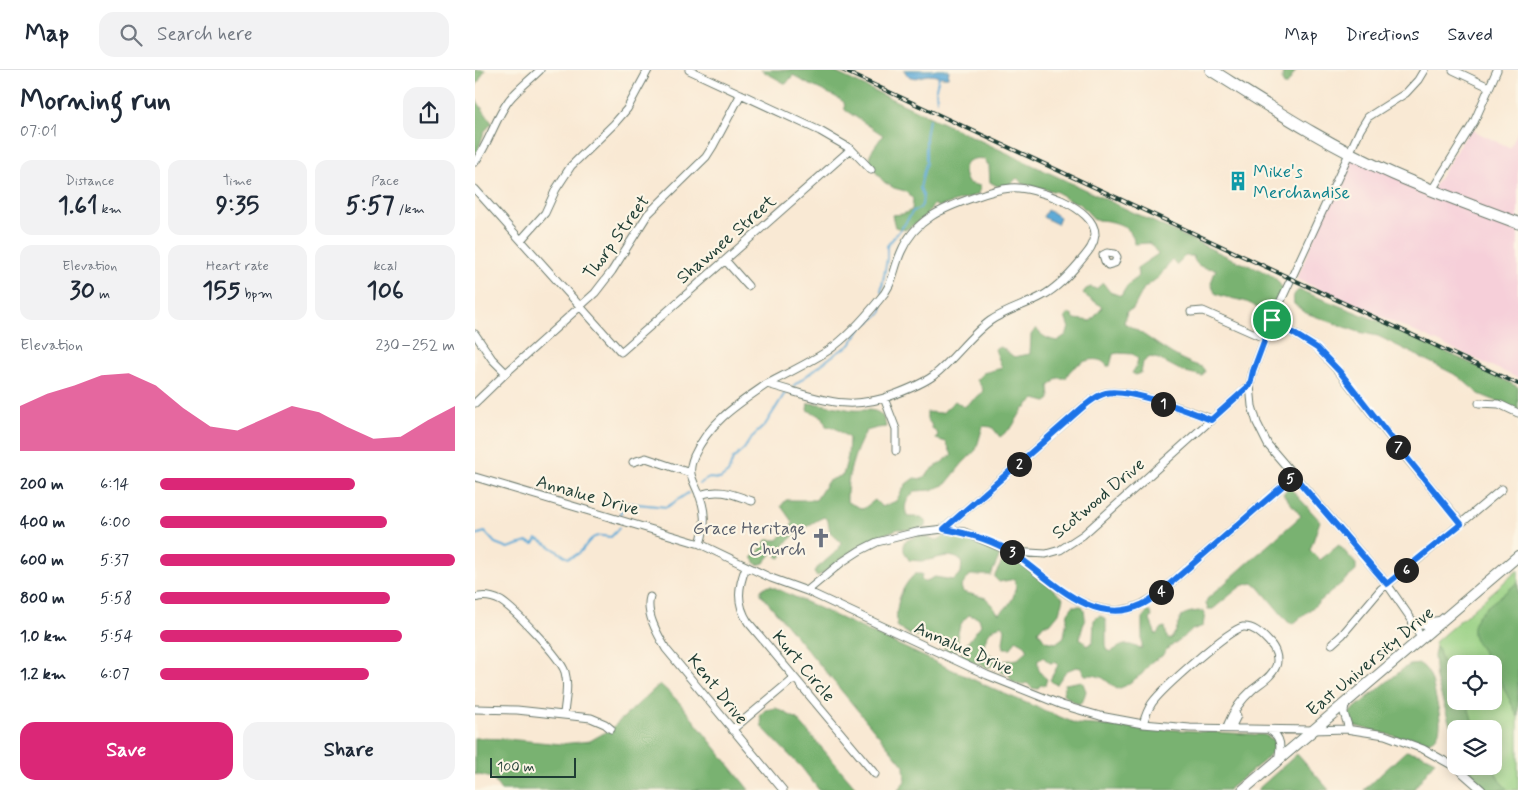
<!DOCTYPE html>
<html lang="en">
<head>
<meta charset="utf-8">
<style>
  :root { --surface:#fff; --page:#f2f2f3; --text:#1f2937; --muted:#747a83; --line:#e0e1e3; --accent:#db2777 }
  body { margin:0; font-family:Mynerve,sans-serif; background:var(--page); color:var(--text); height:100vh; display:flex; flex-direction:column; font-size:19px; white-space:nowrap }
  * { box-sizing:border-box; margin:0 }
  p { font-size:16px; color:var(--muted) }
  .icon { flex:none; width:28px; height:28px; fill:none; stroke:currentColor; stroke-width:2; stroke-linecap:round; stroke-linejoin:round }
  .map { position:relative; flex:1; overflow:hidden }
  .panel { display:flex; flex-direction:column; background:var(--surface); width:475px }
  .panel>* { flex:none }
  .buttons { position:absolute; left:972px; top:585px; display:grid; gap:10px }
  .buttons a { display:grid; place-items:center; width:55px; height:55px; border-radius:10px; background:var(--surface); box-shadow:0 2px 12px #0003; font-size:25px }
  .scale { position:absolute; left:15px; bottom:12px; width:86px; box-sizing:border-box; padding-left:5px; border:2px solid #1f3d34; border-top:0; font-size:14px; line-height:18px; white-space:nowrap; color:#1f3d34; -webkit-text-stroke:4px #fcf5e5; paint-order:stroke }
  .pin { position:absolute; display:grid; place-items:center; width:42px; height:42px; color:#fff; margin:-21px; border:2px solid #fff; border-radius:50%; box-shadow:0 1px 5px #0007 }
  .km { position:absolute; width:25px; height:25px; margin:-12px; border-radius:50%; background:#222; color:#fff; font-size:14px; line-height:25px; text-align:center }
  .round { display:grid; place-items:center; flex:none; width:52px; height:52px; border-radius:15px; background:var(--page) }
  .overview { display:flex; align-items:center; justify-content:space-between; height:85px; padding:0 20px }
  h1 { font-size:28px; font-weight:700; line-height:38px }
  .stats { display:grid; grid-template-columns:repeat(3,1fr); gap:8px; height:85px; padding:5px 20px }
  .stats div { display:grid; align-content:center; border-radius:12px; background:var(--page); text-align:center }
  .stats b { font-size:25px; font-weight:700 }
  .stats small { font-size:14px; font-weight:400 }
  .stats p { font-size:14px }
  .chart { height:140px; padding:10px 20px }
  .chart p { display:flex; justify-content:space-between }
  .chart svg { width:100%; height:90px; margin-top:5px; fill:var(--accent); opacity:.7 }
  .cta { display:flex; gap:10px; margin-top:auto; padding:10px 20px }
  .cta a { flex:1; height:58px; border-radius:15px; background:var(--accent); color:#fff; font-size:20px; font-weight:700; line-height:58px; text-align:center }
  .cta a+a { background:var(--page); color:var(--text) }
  ul { padding:0 20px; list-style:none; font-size:16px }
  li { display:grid; grid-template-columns:80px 60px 1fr; align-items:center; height:38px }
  li i { height:12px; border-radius:6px; background:var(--accent) }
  header { display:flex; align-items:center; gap:30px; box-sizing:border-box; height:70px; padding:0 25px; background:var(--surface); border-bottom:1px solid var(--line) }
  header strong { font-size:24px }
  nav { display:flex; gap:28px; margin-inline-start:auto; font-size:18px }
  .search { width:350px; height:45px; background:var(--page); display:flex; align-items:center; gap:12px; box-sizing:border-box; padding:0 18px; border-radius:15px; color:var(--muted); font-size:19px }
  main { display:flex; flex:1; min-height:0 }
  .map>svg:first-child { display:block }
  .built { fill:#f6cfd9 }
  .green { fill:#97d083; stroke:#5b865c; fill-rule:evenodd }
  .forest { fill:#79b271; stroke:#4c7852 }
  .water { fill:#5eaad7; stroke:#3e7486 }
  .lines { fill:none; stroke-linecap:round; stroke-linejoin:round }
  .stream { stroke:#5eaad7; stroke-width:2 }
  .minor-casing { stroke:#6b796c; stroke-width:9 }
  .secondary-casing { stroke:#6b796c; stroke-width:12 }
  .primary-casing { stroke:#6b796c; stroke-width:13 }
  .minor { stroke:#fff; stroke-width:7 }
  .secondary { stroke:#fff; stroke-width:10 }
  .primary { stroke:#fff; stroke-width:11 }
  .rail-casing { stroke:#1f3d34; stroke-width:4 }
  .rail { stroke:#fcf5e5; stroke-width:2; stroke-dasharray:5.5; stroke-linecap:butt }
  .route-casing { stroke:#fff; stroke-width:10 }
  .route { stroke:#1a73e8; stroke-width:6 }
  .labels { text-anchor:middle; stroke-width:4.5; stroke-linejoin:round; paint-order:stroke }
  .culture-label { font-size:18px; fill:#0d838f; stroke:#fcf5e5; text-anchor:start }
  .street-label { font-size:18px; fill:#1f3d34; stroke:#fcf5e5 }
  .worship-label { font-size:18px; fill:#5b616d; stroke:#fcf5e5; text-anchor:end }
</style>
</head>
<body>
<header>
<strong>Map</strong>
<div class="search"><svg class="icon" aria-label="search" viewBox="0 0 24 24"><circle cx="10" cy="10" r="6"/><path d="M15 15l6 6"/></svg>Search here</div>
<nav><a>Map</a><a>Directions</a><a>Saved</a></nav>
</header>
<main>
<section class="panel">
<div class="overview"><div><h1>Morning run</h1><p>07:01</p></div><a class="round"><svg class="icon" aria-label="share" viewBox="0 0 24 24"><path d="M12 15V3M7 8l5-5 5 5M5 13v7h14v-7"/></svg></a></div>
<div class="stats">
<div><p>Distance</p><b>1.61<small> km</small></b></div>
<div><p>Time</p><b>9:35</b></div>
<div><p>Pace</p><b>5:57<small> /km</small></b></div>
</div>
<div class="stats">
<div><p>Elevation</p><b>30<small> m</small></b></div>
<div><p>Heart rate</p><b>155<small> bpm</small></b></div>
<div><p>kcal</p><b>106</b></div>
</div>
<div class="chart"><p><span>Elevation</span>230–252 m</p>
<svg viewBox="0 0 160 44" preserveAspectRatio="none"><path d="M0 44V22L10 16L20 12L30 7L40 6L50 12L60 23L70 32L80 34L90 28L100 22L110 25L120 32L130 38L140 37L150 29L160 22V44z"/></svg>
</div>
<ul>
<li><b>200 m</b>6:14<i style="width:66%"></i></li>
<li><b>400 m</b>6:00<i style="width:77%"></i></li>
<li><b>600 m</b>5:37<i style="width:100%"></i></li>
<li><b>800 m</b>5:58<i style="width:78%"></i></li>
<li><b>1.0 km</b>5:54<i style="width:82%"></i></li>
<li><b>1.2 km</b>6:07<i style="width:71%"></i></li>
</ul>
<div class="cta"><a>Save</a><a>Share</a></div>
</section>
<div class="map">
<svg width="1043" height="720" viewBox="0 0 1043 720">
  <rect width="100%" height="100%" fill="#fcf5e5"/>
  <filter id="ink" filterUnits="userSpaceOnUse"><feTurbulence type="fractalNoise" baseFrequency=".02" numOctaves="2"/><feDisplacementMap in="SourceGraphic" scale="10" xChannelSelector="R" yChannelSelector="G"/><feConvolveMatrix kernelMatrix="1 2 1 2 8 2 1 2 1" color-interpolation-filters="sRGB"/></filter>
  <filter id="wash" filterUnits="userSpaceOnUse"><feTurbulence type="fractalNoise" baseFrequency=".0096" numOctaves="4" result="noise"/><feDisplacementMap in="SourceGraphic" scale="20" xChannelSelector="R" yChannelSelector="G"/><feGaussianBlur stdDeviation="1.12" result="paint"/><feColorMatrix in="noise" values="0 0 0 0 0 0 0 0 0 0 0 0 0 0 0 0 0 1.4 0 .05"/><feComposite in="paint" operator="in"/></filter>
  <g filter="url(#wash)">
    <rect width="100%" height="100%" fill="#f9e9d4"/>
    <path class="built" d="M995,59L1035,78L1043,61V308L822,209L874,83L957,120Z"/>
    <path class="green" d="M1043,500V720H1012L995,696H1019V659H981L966,589L959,573ZM981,594H1019V631H981Z"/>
    <path class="forest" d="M0,0H10L0,18Z
      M286,0H355L764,192C798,204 824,211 792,251L788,249C786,246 785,241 782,238C771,228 753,230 740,223L736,213L741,199C730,198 721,198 718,186H710L701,195L697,189L684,207L669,218L658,239L652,241L649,253C676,267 697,289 727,297L730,301L727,306L707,301L684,289L675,287L668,292L666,303L661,305L657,303L661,297L663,289L658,284L643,283L638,284L635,296H632C624,282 596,293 591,308H582L577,314L574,316L575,329L571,332L560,329L554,333L551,338L548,339L537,357L525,367L517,357L508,356L501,380L487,394L471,414L456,420L440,421C432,429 427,436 433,447H446L451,451L450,457L434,460L423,459L399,468L375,482L345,505L341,506L339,501L364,479L366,472L355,462L353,451L349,447C339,451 313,468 308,477C306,481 307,481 308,485L305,488L302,487L301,483L298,482L289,493L282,495L277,487L285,480L291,470H303L318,453L306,436L311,430H341L353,411L368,405L373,386L374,368L360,358L351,356L348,347L332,340L333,333C348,334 362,337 377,340C385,341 397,338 404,343C409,346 410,352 411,357L402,358L391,361C379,383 371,407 372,432L388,439L400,430L407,437L421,431L431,414L439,408L447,409L456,400L477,385L471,372L461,369L463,364L457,358L456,354L452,349V342L467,343L480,331L489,337L507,323L508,319L502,310L508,303L527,298L520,279L526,277L539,287L555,284L556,265L561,258C566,266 572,269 582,271L591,265L594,258L590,247L594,244L597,245L600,249L616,251L627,238C622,231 614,230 608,223L611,219L616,217L621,219L628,213L635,222L646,226L652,216L663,206L662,198L683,184L675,173L659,174C659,154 635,150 620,150L605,134L592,129L582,122L548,114L542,108L535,115L522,116L515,112L514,96L509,89C491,86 484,97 493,113L505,116V120L502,125L463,137L459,134C452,145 442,154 430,160L420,157L417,145L428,144L437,140L438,129L430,121L419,118L409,112L399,100L395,92L396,82L408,65L370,40L369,32L359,26L331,13L318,5L311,14Z
      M808,0H821L812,15H809L807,11Z
      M0,28L17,53L9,62L3,81L0,84Z
      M824,220L903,251L1006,298L1043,317V340L1004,324L983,306L903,266L884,262L831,243L819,234C818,227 818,224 824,220Z
      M813,418H815L845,451L835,480L845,490L864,475L881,494V501L818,554L813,552L782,515L777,513L766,516L738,539H733L731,534L732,529L826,446L808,424Z
      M443,465L462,470C465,469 467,467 469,466C483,463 514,478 525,485L516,505H495L486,517L488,522L511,528L524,544C535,536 543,523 540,509L524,512L519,507L529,488C552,488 570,514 588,528L584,543L575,554H569L563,561L570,571L581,573L589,567L593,543L598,536H607C614,548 606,557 605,569L608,570L611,576L618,572L619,550L624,546L628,547L631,551V580L636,582C648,574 653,572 665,579L667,578V548L672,542H675L677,546L675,550L681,565L686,558L690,557L692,568L696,569L701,561L706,546C713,542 720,541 729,541L730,543L728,556L717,560L690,581L687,586L676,592L667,604L650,616L642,619L628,608L619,605H610L606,598L601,597L591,601L582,614L578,613L575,610L583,595L580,592L575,593L568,587L563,590C562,599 565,604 572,609L570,615H566L562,619L557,618L552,613L545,615L537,612L533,602H526L523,597L528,591L543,589L553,580L550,575L541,570L536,578H529L528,573L530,559L527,555C513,558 512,567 507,579L519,587L520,594L512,598L507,594L490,591L487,586V580L506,555L504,548L494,545C484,553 481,563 484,576L479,582L473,581L464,574L454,572L448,567L435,565L422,556C420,536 425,518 440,504H447L446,509L449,512L460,507L478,510L486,503L487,491C473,481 462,490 446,491C442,491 438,490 434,490L429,481V472Z
      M1043,513V647L1019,598V594H1017C1012,587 999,571 998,564C995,546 1016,534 1027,525C1033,521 1037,516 1043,513Z
      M296,516L525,622L602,654L790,665L799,670L800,679L789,691L753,720H423L430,711L429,696L286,524V520L290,517Z
      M961,577L964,580L966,589L981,613V631H991L1000,659H981V675L961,608L959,586Z
      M945,594C957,602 958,616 961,629C965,645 972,671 947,673L876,655L874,651V643L881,637L928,599L935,595Z
      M607,611L611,621L608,631L603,634L597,631L588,624L590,614Z
      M185,614L204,632L274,720H26L17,708L0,704V668L31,669L86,674L115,671L136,659Z
      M301,638L322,649L383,720H344L327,698L287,657L285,645L290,640Z
      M931,681L946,684L960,691L938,720H889Z
      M822,684L854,720H782Z
      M990,696H1018L1024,710L1033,720H1010Z"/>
    <path class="water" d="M429,0H474L473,7C467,8 460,5 453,5C444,6 443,10 433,6Z
      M572,140L585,147L582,154L568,147Z"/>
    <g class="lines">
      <path class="stream" d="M462,30L461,18L464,7
        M406,222L412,189V176L429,155L438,141L444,139L447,135L448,125L445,118L451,92V67L454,49
        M318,316L360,284L375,275L387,257L405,244L407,241V234
        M224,414L234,408L245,409L253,403L258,389L269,379L276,368L290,355L310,323
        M145,444L149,436L152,433L192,437L213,423
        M0,465L10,462L20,473L33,478L52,472L59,474L62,469L65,470L93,488C111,485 110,468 123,466C127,465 131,467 136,467L144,458"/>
    </g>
  </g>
  <g filter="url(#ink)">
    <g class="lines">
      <defs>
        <path id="minor" d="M214,0L345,61L376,79L396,100
          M978,0L1014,17
          M0,92C14,73 20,49 34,30C43,19 55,10 65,0
          M0,119L146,282L376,79
          M957,120L999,52L1022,0
          M46,170L70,143L81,119L96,96L139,54L152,39L173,0
          M632,183L640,184L642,187L640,193L633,195L630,191L628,185Z
          M250,190L273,216
          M716,242L728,241L789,268
          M797,250L842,278L865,303L929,385L986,453
          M0,264L17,289L31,303
          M409,328L421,359V381
          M0,333L31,303L120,223L137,201L173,144L231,87L238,76L266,24
          M1004,333L1024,334L1043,343
          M158,392L171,388L215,403
          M0,407L225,474L296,508L332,521L512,605L587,635L625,646L668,654L715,658L838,660L871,659L910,665L948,679L982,698L1007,720
          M224,425C245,418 257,424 277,431
          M469,459L608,337C615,332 622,325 631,323C652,318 715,341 736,349
          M225,474C231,455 231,440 223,422C221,417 217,410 216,404C215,399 217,391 219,386C234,352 263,334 292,314C342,327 369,344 421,324C434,319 447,314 458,306C479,290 494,266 515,251C531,240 551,235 567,226C582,218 593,206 604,193C611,184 619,177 620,165C621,137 558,116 536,118C524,119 511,123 500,127C468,138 440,149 426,182C418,200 419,214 404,230C391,246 371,268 354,280C334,293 313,303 292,314
          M537,482C565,504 609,546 647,540C661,539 671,532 682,525L819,406
          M271,497C263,517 261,533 273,552L400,704
          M332,521L367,492L384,481L402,472L442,462L469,459L489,462L537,482L571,484L585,480L608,465L775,315
          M175,527C170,543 183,565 191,579L308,720
          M0,528C8,525 18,527 26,531C40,540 85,587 90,602C94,616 90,631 89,644
          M946,569L939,553L912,514L793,375L782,353L777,336L775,315L778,301L797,250L885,60L893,47L931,23L943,10L949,0
          M857,574L867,565L906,519L933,498L1027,419
          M870,633L869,643L874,659
          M0,639L42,640L116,648L130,654L136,659
          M668,654C670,647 673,639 677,633C687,619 753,560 768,557C778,556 788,565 794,572C800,578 804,588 801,596C797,607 785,613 777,620C767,629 758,642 753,654L754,658
          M754,658L758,654L762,646L760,643
          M257,660L319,608
          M794,660C807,667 806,677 803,690"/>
        <path id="secondary" d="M939,553L951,554L964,552
          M768,720L1043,486"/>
        <path id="primary" d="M736,0C795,37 854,76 918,104C959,122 1001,137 1043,153"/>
      </defs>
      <use href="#minor" class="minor-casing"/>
      <use href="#secondary" class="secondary-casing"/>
      <use href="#primary" class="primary-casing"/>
      <use href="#minor" class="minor"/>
      <use href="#secondary" class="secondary"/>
      <use href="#primary" class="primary"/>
      <defs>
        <path id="rail" d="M367,0L1043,314"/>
      </defs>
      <use href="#rail" class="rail-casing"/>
      <use href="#rail" class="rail"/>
    </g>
  </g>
  <g class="lines" filter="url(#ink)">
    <defs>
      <path id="route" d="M797,250L842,278L865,302L929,384L986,454L912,514L819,406L682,525C677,528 672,533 666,535C617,558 574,507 538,483C517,470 492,463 469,459L608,337C615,332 622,325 631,323C652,318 715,341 736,350L775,315L778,301Z"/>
    </defs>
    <use href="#route" class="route-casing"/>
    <use href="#route" class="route"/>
  </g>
  <defs>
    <symbol id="building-bare" viewBox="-9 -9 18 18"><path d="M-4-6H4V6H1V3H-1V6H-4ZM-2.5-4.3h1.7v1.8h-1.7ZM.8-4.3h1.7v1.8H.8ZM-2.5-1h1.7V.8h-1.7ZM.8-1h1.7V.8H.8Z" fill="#0f9aa8" stroke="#fcf5e5" stroke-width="2.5" paint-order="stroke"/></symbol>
    <symbol id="church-bare" viewBox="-9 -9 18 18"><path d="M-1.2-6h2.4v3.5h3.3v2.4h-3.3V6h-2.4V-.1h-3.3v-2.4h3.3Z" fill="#6b7280" stroke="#fcf5e5" stroke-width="2.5" paint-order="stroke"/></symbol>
  </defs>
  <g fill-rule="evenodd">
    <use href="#building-bare" x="749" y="97" width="28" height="28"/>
    <use href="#church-bare" x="332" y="454" width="28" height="28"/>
  </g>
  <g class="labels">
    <g class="culture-label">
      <text x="778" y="107">Mike's<tspan x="778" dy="21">Merchandise</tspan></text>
    </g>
    <g class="street-label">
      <text transform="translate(141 167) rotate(-54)" y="6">Thorp Street</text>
      <text transform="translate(251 169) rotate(-41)" y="6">Shawnee Street</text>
      <text transform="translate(113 425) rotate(16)" y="6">Annalue Drive</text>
      <text transform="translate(623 428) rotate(-40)" y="6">Scotwood Drive</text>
      <text transform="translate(489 578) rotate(24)" y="6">Annalue Drive</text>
      <text transform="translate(895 591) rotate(-40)" y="6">East University Drive</text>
      <text transform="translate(329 596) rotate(50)" y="6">Kurt Circle</text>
      <text transform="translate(243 619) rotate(51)" y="6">Kent Drive</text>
    </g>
    <g class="worship-label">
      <text x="331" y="464">Grace Heritage<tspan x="331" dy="21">Church</tspan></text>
    </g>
  </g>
</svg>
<div class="buttons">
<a><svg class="icon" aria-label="locate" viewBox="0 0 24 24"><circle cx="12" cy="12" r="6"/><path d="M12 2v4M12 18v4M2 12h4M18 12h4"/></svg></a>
<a><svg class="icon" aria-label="layers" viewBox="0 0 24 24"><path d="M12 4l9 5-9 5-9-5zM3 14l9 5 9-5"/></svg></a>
</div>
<div class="scale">100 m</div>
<div class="pin" style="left:797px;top:250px;background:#1e9e55"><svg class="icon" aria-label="arrive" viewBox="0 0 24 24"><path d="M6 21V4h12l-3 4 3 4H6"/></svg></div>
<b class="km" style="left:688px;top:334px">1</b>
<b class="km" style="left:544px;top:394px">2</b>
<b class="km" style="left:537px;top:482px">3</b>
<b class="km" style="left:686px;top:522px">4</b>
<b class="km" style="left:815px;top:409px">5</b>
<b class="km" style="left:931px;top:500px">6</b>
<b class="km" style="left:923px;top:377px">7</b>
</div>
</main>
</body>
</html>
